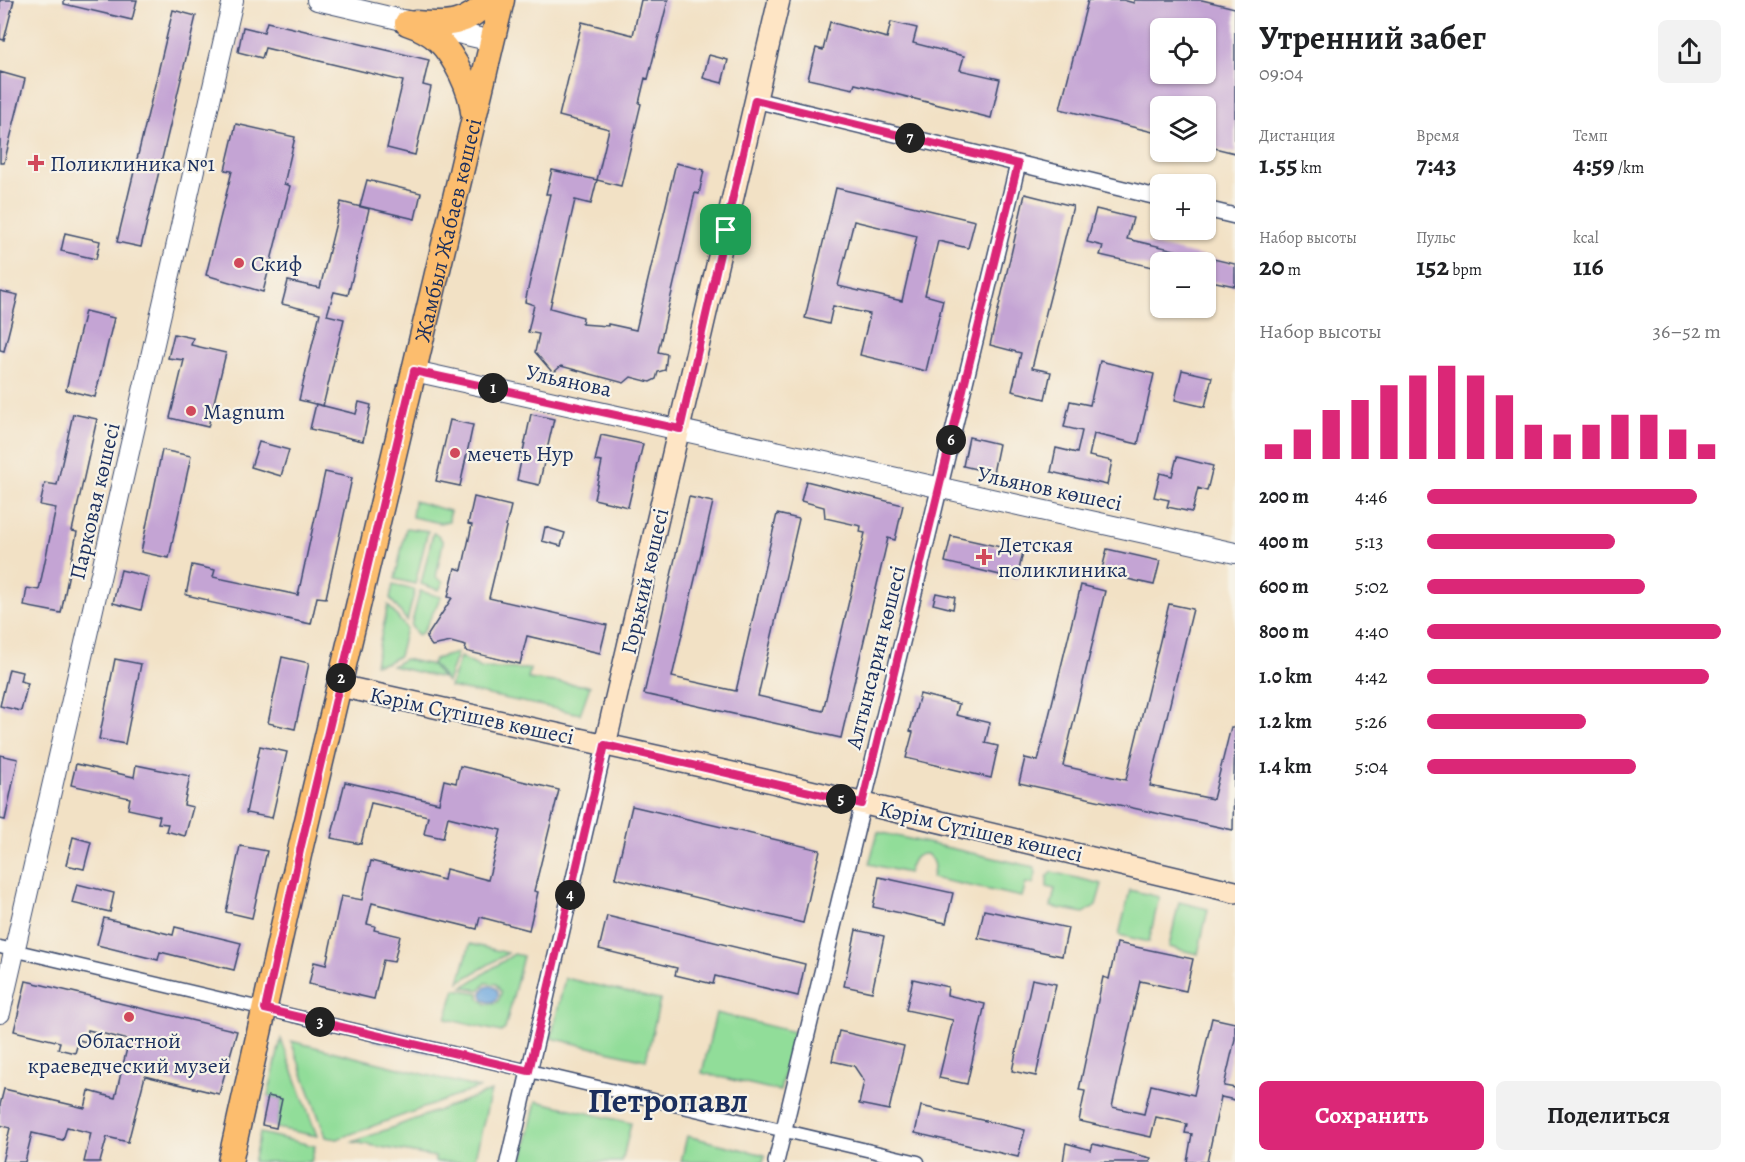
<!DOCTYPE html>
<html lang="ru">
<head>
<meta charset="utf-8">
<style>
  :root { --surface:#fff; --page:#f2f2f2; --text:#202124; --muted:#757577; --accent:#db2777 }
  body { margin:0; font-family:Alegreya,serif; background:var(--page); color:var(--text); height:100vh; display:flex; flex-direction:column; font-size:22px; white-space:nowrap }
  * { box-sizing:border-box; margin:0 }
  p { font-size:20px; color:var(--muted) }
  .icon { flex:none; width:33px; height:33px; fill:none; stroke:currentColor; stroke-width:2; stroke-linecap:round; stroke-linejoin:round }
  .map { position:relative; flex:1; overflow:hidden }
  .sheet { display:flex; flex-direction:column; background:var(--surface); width:510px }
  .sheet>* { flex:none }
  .buttons { position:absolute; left:1150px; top:18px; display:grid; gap:12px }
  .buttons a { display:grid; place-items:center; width:66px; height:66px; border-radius:9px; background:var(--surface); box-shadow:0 2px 4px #0004; font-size:30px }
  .pin { position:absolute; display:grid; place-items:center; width:51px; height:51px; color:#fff; margin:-26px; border-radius:12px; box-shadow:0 3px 9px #0006 }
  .km { position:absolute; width:30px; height:30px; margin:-15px; border-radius:50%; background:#222; color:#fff; font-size:16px; line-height:30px; text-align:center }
  .round { display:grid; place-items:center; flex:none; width:63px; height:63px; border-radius:9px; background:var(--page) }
  .head { display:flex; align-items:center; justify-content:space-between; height:102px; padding:0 24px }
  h1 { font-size:33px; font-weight:700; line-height:45px }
  .metrics { display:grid; grid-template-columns:repeat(3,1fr); gap:9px; height:102px; padding:6px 24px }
  .metrics div { display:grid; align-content:center }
  .metrics b { font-size:26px; font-weight:700 }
  .metrics small { font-size:16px; font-weight:400 }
  .metrics p { font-size:16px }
  .chart { height:168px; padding:12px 24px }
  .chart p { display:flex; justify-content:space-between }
  .chart svg { width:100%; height:108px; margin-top:6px; stroke:var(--accent); stroke-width:6 }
  .primary-button { display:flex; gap:12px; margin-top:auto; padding:12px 24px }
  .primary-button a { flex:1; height:69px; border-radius:9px; background:var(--accent); color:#fff; font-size:24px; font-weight:700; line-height:69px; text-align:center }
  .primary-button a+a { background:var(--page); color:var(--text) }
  ul { padding:0 24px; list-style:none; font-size:20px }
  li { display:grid; grid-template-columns:96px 72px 1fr; align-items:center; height:45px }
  li i { height:15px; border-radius:8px; background:var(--accent) }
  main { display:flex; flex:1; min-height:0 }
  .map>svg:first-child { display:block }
  .green { fill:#91dd99; stroke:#56867c; stroke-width:1.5 }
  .water { fill:#6ea8de; stroke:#446c9e; stroke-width:1.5 }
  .building { fill:#c4a4d4; fill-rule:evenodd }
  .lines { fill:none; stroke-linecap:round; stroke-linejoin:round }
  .pedestrian-casing { stroke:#3b4a6d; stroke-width:15 }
  .minor-casing { stroke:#3b4a6d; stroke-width:18 }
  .tertiary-casing { stroke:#3b4a6d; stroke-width:22 }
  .secondary-casing { stroke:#3b4a6d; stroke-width:24 }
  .primary-casing { stroke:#3b4a6d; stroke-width:27 }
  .pedestrian { stroke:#fff; stroke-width:12 }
  .minor { stroke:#fff; stroke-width:15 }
  .tertiary { stroke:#fff; stroke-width:20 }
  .secondary { stroke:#fee5c5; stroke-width:21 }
  .primary { stroke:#fcbd6e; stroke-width:24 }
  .route-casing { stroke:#fff; stroke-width:12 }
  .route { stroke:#db2777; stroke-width:8 }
  .poi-dot { fill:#d1495b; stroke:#f7f3e8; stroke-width:2 }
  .labels { text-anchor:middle; stroke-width:4.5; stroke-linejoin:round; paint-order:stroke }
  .poi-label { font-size:22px; fill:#1b2f5e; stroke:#f7f3e8; text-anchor:start }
  .street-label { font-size:22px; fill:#1b2f5e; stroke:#f7f3e8 }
  .town-label { font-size:34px; font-weight:bold; fill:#1b2f5e; stroke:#f7f3e8 }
</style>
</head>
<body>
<main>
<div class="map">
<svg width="1235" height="1162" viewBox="0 0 1235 1162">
  <rect width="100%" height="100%" fill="#f7f3e8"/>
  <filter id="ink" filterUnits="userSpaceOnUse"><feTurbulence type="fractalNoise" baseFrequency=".0167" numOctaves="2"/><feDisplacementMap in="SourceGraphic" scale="12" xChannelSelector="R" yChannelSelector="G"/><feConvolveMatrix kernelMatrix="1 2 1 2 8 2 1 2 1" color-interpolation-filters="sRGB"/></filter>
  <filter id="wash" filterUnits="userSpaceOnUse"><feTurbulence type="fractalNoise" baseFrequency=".008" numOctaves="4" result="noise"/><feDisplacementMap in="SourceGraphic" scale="24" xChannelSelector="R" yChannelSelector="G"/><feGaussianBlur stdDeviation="1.35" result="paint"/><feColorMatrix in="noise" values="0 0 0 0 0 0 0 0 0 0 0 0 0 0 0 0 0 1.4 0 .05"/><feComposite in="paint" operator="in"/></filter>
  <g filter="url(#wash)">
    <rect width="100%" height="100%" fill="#f2e1c5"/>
    <path class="green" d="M414,501L450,511L449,521L440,523L412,517Z
      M406,528L428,531L415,584L395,579Z
      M433,533L438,535L443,542L436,577L443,582L439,590L421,584Z
      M393,585L415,590L407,621L390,598Z
      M420,591L441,597L423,632L418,635L411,626Z
      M388,605L406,628L399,656L386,663L375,664Z
      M457,653L447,682L432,663L435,659Z
      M460,657L481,668L530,669L528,679L590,686L580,714L450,687Z
      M404,659L432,665L442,678L392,666Z
      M878,832L1034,867L1036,873L1033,884L1026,883L1022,897L932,878C935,867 935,862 927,854C914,853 912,861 908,873L869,864Z
      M1052,872L1102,884L1096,905L1084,913L1051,907L1055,889L1047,887V876Z
      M1130,890L1159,897L1149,942L1119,935Z
      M1179,902L1208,909L1198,954L1169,947Z
      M470,944L508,953L459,982Z
      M514,954L523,956L505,1029L501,1032L446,1019L455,989L479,993V998L486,1004C495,1006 500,1002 501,992L496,984L486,983L479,990L463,987Z
      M565,978L660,1000L646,1060L551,1038Z
      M716,1013L794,1032L780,1091L702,1073Z
      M281,1039L317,1136L276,1128L282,1099L268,1096Z
      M291,1041L479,1088L337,1139L326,1137Z
      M491,1091L474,1162H435V1157L353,1142Z
      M536,1101L631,1123L622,1162H522Z
      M260,1133L315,1146L311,1162H253Z
      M687,1136L765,1155L763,1162H681Z"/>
    <path class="water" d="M482 994a8 8 0 1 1 16 0a8 8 0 1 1-16 0Z
      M377,1027L436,1041L432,1053L373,1040Z"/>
    <g id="blocks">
      <path class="building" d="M0,0H14L4,40L0,39Z
        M64,0H137L132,20L64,4Z
        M641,0H668L648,79L645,78L639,103L641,104L621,186L597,180L609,129L559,116L582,22L633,35Z
        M1088,0H1123L1134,3V0H1202L1235,8V153L1206,146V106H1161V134L1060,109ZM1161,28H1206V74H1161Z
        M173,10L196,16L141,247L117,242Z
        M267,22L429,60L423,85L431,87L415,155L387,148L403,81L265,48L262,58L238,52L243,27L264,32Z
        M830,22L887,38L891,22L917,28L913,43L964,56L960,70L1000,79L991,118L855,84L853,89L808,79L816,48L823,50Z
        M709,55L728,60L722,83L703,78Z
        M0,72L25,79L4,163H0Z
        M236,124L295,137L284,184L290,186L263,292L206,275L232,171L225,170Z
        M676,163L704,170L699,194L695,193L658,352L667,354L665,370L658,372L656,379L650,382L631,377L624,383L561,366L553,373L535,352L539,334L528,332L534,305L525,302L550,194H546L552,170L597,180L591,204L575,200L550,308L583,317L582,324L608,326V324L636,330Z
        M367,180L421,193L415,219L360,206Z
        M836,188L975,221L968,248L938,241L925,295L943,300L926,371L860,355L870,314L833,306L829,324L805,318ZM854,221L917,236L902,301L838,286Z
        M1025,194L1073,206L1032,368L1051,372L1045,399L1012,391L1021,353L990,345Z
        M341,202L369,209L348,295L334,292L327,315L344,319L323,406L299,400L320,313L282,304L288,281L320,288Z
        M1096,209L1133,218L1127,239L1235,264V286L1206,280V262H1161V269L1100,255L1103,246L1087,242Z
        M65,233L100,241L96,259L61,251Z
        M0,291L18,295L4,351L0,350Z
        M85,311L114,318L95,397L66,390Z
        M174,334L193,338L191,345L226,353L208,427L170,418L184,360L168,358Z
        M1100,361L1154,374L1138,444L1094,434L1089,456L1112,461L1107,485L1051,472L1056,448L1077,453L1082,431L1064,427L1070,401L1090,405Z
        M1182,370L1212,377L1205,407L1175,400Z
        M359,402L371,405L363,441L310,429L316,404L356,414Z
        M73,414L97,419L72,531L77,532L61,613L24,606L27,588L39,590L56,508L40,505L45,483L57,485Z
        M531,414L554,419L539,485L517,480Z
        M450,420L473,425L460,486L436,481Z
        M601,435L643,444L628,507L594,499L602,462L595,461Z
        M969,437L999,444L993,473L963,466Z
        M259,442L289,450L281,476L251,467Z
        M162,450L191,456L169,558L141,552Z
        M1177,457L1213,466L1207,491L1198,488L1192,512L1167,507L1169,500L1154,497L1160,473L1172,476Z
        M325,472L352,478L326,598L317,597L311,624L208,602V600L186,595L192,565L215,570L213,577L298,595Z
        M806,481L903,505L895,540L888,538L841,738L644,694L689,497L713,502L672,677L736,691L777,514L799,519L758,696L823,711L865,533L860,532L861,526L825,518L824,507L801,501Z
        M474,497L511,506L489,598L607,625L600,653L527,636L520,664L465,651L466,646L451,642L432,646L426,638L452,598L448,597L455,568L462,570L472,525L468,524Z
        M545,527L565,533L561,546L542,541Z
        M951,536L1023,552L1017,579L945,562Z
        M1107,549L1160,561L1154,585L1101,573Z
        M121,570L149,577L141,610L113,603Z
        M1081,585L1105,591L1063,766L1126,780L1169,604L1193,609L1150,786L1213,799L1231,727H1235L1233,830L1019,783L1025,758L1038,761Z
        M936,593L955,597L953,609L933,604Z
        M282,657L309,663L295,729L268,723Z
        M115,659L141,664L125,744L99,739Z
        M9,669L22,672L20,681L28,683L21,711L0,706Z
        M920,694L959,704L956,715L990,723L985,743L998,746L991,778L906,758L913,732L910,731Z
        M260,746L287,752L272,818L246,813Z
        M0,755L18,759L5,820L0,819Z
        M76,764L134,777L136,765L190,776L184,805L193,807L185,836L166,831L168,824L158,823L160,816L128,809L130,798L71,785Z
        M460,766L559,790L534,891L538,892L529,930L480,917L477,929L372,903L367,924L375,926L374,930L400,936L394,962L383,960L374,999L309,984L314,962L326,965L341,896L362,900L371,861L444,880L446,869L488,880L501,830L448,817L443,838L424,834L428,816L371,803L361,844L331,838L345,782L439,803L444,780L456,783Z
        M632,806L820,850L803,923L615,878Z
        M73,837L91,842L84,869L66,865Z
        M240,846L267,851L252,918L226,912Z
        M879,877L953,893L946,923L873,907Z
        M77,884L114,893L110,912L72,903Z
        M984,910L1068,928L1062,956L978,938Z
        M607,916L805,964L798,996L715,976L713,984L675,975L677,968L599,949Z
        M104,918L173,935L175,927L241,943L234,970L160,952L158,960L97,945Z
        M856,930L884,936L872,992L844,986Z
        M1117,943L1193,959L1186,991L1140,981L1112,1107L1144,1114L1151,1085L1194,1095L1212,1018L1235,1023V1039L1224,1086L1235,1088V1100L1221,1097L1207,1162H1187L1192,1134L1185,1133L1187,1124L1156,1117L1151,1137L1079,1121L1085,1091L1079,1090L1103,977L1109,979Z
        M913,979L948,987L947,995L985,1004L967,1084L939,1078L953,1020L906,1010Z
        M1032,979L1056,984L1036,1076L1012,1071Z
        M26,981L237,1031L219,1094L145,1076L128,1142L107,1137L100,1162H84L91,1133L67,1127L63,1140L32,1133L25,1162H2L10,1128L0,1125V1105L4,1089L85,1108L89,1091L115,1098L129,1040L88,1030L86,1042L79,1040L75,1053L58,1049L60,1042L14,1031Z
        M839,1031L904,1046L889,1110L859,1104L864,1081L854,1066L832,1061Z
        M268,1096L282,1099L276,1128L262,1125Z
        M921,1106L1025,1130L1018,1157L915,1133Z
        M1066,1143L1091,1150L1093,1144L1151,1158L1150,1162H1063Z"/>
    </g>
  </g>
  <g filter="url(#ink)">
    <use href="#blocks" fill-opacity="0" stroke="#3b4a6d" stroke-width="1.5"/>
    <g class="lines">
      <defs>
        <path id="pedestrian" d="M0,947L918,1162"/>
        <path id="minor" d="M755,100L1161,198
          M1206,209L1235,216
          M508,1162L605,745
          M776,1162L1018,164"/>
        <path id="tertiary" d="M317,0L492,41
          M414,371L1235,553
          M0,1013L233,0"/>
        <path id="secondary" d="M340,686L764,780L1235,892
          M605,745L779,0"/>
        <g id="primary">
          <path d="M407,23C419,27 430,32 439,41C455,57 471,90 473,112"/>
          <path d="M415,23C448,26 466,25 490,0"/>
          <path id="s1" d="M230,1162L301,846L502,0"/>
        </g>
      </defs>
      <use href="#pedestrian" class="pedestrian-casing"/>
      <use href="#minor" class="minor-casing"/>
      <use href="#tertiary" class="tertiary-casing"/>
      <use href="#secondary" class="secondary-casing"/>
      <use href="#primary" class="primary-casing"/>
      <use href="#pedestrian" class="pedestrian"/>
      <use href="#minor" class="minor"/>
      <use href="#tertiary" class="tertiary"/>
      <use href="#secondary" class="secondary"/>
      <use href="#primary" class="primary"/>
    </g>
  </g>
  <g class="lines" filter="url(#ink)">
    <defs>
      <path id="route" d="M755,100L1018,164L862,804L605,745L529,1071L265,1009L301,846L414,371L680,429Z"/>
    </defs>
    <use href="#route" class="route-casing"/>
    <use href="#route" class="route"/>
  </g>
  <g class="poi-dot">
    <path d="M33 154h6v6h6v6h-6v6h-6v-6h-6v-6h6z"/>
    <circle cx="239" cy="263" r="6"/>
    <circle cx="191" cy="411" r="6"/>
    <circle cx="455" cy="453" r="6"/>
    <path d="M981 548h6v6h6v6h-6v6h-6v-6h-6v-6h6z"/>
    <circle cx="129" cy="1017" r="6"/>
  </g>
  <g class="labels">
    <g class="poi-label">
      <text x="50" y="171">Поликлиника №1</text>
      <text x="251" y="271">Скиф</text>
      <text x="203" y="419">Magnum</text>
      <text x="467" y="461">мечеть Нур</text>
      <text x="998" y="552">Детская<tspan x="998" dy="25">поликлиника</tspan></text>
      <text x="129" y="1048" text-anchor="middle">Областной<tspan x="129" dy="25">краеведческий музей</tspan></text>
    </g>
    <g class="street-label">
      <text dy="8" stroke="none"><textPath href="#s1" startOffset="957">Жамбыл Жабаев көшесі</textPath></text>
      <text transform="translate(569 380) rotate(12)" y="8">Ульянова</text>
      <text transform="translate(1050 488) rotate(12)" y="8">Ульянов көшесі</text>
      <text transform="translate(94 501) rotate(-77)" y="8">Парковая көшесі</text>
      <text transform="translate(644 581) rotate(-77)" y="8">Горький көшесі</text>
      <text transform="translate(875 657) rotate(-76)" y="8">Алтынсарин көшесі</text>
      <text transform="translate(472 715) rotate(12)" y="8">Кәрім Сүтішев көшесі</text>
      <text transform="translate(981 831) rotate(13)" y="8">Кәрім Сүтішев көшесі</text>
    </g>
    <g class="town-label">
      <text x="668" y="1112">Петропавл</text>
    </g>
  </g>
</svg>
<div class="buttons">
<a><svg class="icon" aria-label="locate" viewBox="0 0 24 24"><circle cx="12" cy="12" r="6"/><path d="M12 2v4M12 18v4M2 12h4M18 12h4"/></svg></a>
<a><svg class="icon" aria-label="layers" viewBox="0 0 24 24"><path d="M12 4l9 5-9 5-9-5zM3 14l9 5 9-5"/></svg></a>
<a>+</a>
<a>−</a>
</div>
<div class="pin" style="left:726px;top:230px;background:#1e9e55"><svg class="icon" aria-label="arrive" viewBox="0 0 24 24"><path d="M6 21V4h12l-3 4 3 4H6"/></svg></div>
<b class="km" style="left:493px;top:388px">1</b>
<b class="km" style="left:341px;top:678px">2</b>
<b class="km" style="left:320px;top:1022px">3</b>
<b class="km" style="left:570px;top:895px">4</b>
<b class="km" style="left:841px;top:799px">5</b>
<b class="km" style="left:951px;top:440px">6</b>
<b class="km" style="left:910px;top:138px">7</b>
</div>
<section class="sheet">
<div class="head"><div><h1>Утренний забег</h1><p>09:04</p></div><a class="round"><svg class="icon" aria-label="share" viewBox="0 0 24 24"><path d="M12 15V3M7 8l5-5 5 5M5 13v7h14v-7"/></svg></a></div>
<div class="metrics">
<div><p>Дистанция</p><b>1.55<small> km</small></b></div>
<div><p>Время</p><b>7:43</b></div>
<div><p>Темп</p><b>4:59<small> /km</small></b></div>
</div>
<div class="metrics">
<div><p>Набор высоты</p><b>20<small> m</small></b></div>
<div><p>Пульс</p><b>152<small> bpm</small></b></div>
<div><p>kcal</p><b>116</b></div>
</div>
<div class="chart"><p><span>Набор высоты</span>36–52 m</p>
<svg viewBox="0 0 160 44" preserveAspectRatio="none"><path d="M5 44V38M15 44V32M25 44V24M35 44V20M45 44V14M55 44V10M65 44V6M75 44V10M85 44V18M95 44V30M105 44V34M115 44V30M125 44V26M135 44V26M145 44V32M155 44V38"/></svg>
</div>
<ul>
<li><b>200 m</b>4:46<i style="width:92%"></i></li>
<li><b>400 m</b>5:13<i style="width:64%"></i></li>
<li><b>600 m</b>5:02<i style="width:74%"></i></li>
<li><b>800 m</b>4:40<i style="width:100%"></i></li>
<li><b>1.0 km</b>4:42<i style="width:96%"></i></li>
<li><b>1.2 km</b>5:26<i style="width:54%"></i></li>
<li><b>1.4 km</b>5:04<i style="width:71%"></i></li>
</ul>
<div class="primary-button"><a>Сохранить</a><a>Поделиться</a></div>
</section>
</main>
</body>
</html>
